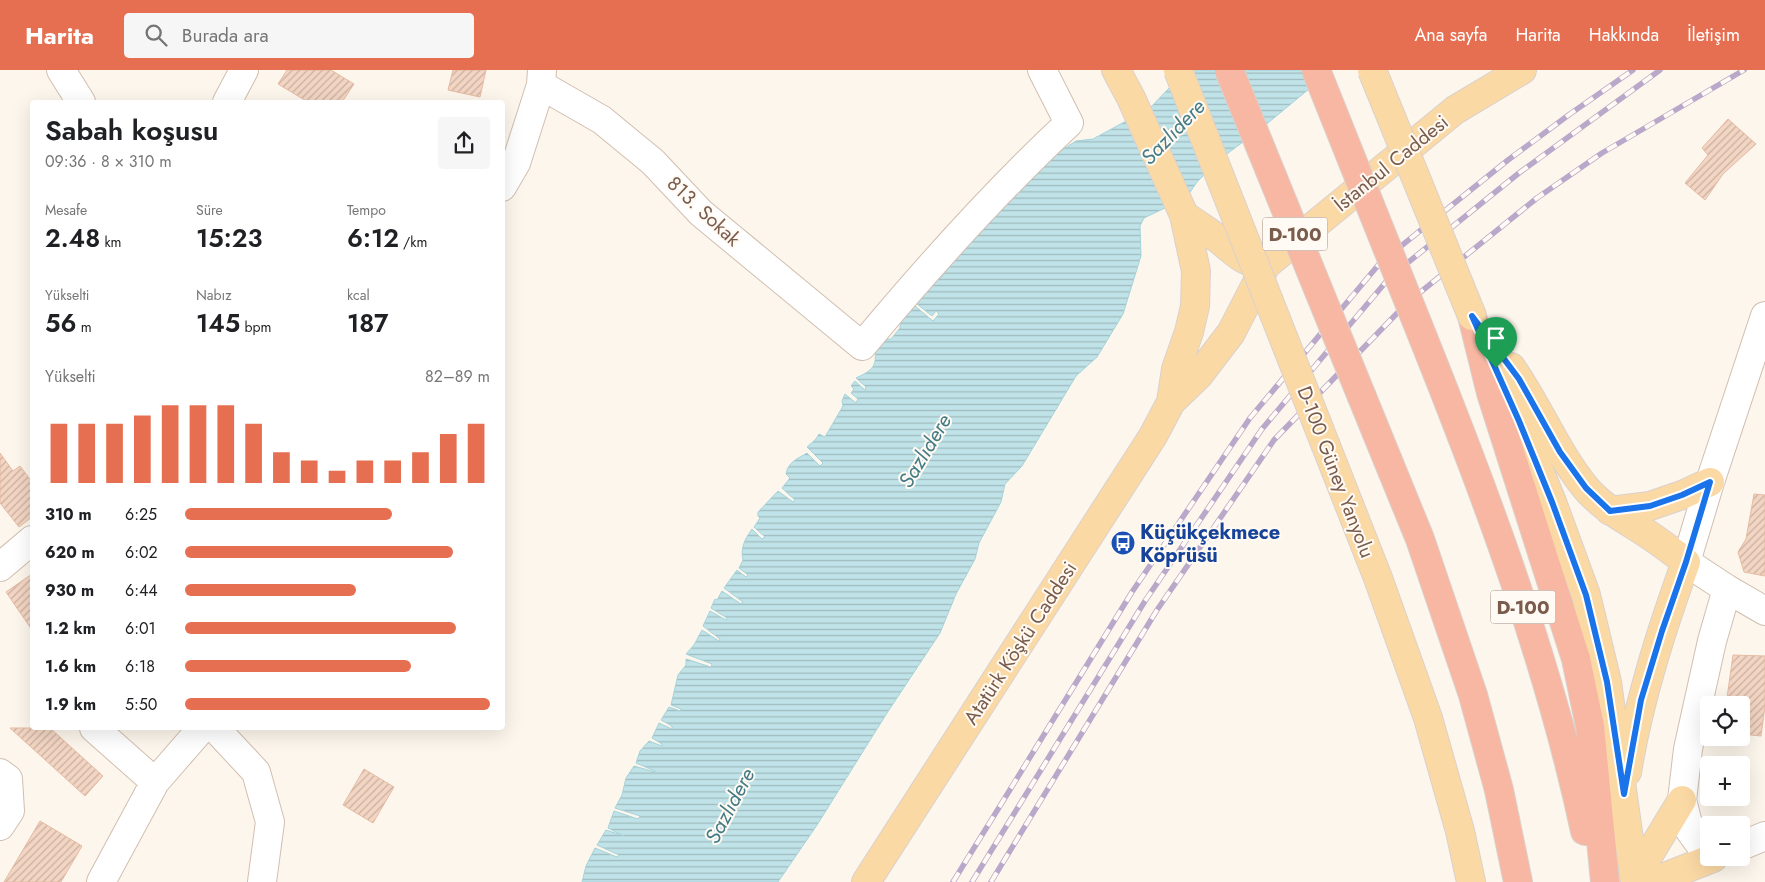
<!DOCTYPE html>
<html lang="tr">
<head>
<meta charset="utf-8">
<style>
  :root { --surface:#fff; --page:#f6f6f6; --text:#202124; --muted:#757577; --accent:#e76f51 }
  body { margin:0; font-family:Jost,sans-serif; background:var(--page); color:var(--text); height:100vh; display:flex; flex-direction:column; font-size:19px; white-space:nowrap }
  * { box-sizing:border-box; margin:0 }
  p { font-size:16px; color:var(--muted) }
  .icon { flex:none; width:28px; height:28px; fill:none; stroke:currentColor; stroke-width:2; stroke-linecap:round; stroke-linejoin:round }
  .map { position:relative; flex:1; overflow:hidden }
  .sheet { position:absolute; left:30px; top:30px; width:475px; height:630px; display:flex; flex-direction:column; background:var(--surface); border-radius:5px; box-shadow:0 5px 20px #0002 }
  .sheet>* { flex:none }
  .tools { position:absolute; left:1700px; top:626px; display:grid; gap:10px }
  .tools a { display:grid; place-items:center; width:50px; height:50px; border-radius:5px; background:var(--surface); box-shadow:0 5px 20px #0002; font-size:25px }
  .pin { position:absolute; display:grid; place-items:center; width:42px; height:42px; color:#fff; margin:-51px -21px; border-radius:50% 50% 50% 0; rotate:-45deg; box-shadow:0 0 5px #0007 }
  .pin .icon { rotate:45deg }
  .round { display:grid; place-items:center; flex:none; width:52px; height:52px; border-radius:5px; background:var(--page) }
  .overview { display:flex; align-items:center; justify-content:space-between; height:85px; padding:0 15px }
  h1 { font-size:28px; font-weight:600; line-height:38px }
  .stats { display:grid; grid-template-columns:repeat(3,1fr); gap:8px; height:85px; padding:5px 15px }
  .stats div { display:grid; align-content:center }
  .stats b { font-size:25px; font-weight:600 }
  .stats small { font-size:14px; font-weight:400 }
  .stats p { font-size:14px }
  .chart { height:140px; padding:10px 15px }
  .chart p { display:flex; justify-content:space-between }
  .chart svg { width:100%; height:90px; margin-top:5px; stroke:var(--accent); stroke-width:6 }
  ul { padding:0 15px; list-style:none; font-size:16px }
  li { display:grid; grid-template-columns:80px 60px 1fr; align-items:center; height:38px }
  li i { height:12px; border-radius:6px; background:var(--accent) }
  header { display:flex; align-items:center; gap:30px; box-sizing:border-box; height:70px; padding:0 25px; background:var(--accent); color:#fff }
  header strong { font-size:24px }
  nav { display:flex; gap:28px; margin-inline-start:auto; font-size:18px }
  .search { width:350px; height:45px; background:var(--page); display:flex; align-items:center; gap:12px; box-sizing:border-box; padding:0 18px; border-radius:5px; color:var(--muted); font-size:19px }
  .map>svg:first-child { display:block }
  .water { fill:url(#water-rules); stroke:#a5d3da }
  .building { fill:url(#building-hatch); stroke:#e6bba3 }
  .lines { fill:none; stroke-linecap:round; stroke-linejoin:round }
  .minor-casing { stroke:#d1beb0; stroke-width:30 }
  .major-casing { stroke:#dad1cd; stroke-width:30 }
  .highway-casing { stroke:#dad1cd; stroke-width:30 }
  .minor { stroke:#fff; stroke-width:28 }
  .major { stroke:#fbd9a5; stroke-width:28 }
  .highway { stroke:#f7b7a3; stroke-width:28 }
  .rail-casing { stroke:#b9a8c9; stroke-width:5.5 }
  .rail { stroke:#fffaf3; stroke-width:4; stroke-dasharray:11; stroke-linecap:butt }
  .major-bridge-casing { stroke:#dad1cd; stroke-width:30; stroke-linecap:butt }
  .highway-bridge-casing { stroke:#dad1cd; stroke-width:30; stroke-linecap:butt }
  .major-bridge { stroke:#fbd9a5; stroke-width:28 }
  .highway-bridge { stroke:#f7b7a3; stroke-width:28 }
  .route-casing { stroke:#fff; stroke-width:10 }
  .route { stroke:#1a73e8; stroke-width:6 }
  .labels { text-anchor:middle; stroke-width:4; stroke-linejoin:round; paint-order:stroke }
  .shield { fill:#fffaf3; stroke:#a28b7f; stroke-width:1 }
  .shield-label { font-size:19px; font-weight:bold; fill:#7a5c4d }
  .street-label { font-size:20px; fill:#7a5c4d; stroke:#fffaf3 }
  .transit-label { font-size:20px; font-weight:bold; fill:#164399; stroke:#fffaf3; text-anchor:start }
  .water-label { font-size:21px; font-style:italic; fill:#437c86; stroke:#fffaf3 }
</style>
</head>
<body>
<header>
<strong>Harita</strong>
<div class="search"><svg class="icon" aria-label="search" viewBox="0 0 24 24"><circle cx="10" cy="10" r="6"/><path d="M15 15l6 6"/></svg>Burada ara</div>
<nav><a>Ana sayfa</a><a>Harita</a><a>Hakkında</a><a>İletişim</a></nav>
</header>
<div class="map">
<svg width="1765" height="812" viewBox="0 0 1765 812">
  <defs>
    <pattern id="water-rules" width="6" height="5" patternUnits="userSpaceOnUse" patternTransform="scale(1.25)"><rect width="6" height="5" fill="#bfe3e8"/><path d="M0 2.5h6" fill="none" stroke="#a0bbbe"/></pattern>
    <pattern id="building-hatch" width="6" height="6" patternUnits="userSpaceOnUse" patternTransform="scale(1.25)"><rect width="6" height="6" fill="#f3d5c3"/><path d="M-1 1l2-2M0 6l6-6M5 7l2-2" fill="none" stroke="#cab0a1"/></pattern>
  </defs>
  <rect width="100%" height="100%" fill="#fdf6ec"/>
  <path class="water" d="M1196,0H1332L1263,57L1208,98L1203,106L1197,112L1186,128L1144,148L1140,156L1141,186L1123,244L1097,287L1076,306L1022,396L1005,414L1001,432L979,473L975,489L956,524L940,563L887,643L817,755L778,812H582L586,796L595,778L617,787L619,785L597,775L606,760L624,766L608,758L614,741L638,749L640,746L615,738L622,725L626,708L634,696L655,702V701L636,693L640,681L649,671L662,676V674L652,668L659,653L672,659V656L661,650L669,637L680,641L681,639L671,635L678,605L686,595V589L711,597L712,594L686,584L694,575L702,560L719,571L720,569L703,556L710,541L726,550L727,548L711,538L715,529L717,530L722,521L741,534L743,532L724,518L737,500L746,507L748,505L739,498L743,490C740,478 745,469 752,459L762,469L765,467L754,457L760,448L758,446V442L778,421L793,432L795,430L782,418L790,408L786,404C788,392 797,389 807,383L820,396L823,393L807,377L816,369L819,364L825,367L843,336L842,331L845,324L856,333L858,329L851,323L854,319L851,316L855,311L865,320L866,317L856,308C873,300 877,297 875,277L880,270L891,269L900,258L901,248L909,231L933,251L939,244L936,241L932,246L911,229L931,204L941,208L971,163L1022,120L1046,90L1076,71L1093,69L1150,38L1172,15Z"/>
  <path class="building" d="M287,0H331L354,14L342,32H308L278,14Z
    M453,0H486L480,27L448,20Z
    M1728,49L1756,74L1723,104L1705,130L1685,113L1708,85L1702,78Z
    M0,383L13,401L20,396L32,412V447L19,457L0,433Z
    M1754,424L1765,425V506L1744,502L1738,482L1746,469Z
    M32,504V560L6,522Z
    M1733,585L1765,586V636L1761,666L1741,664V635H1726Z
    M10,658H50L103,706L85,726Z
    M364,699L394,717L373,753L343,735Z
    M40,751L82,776L61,812H4Z"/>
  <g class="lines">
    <defs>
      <path id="minor" d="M61,0L81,32
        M541,15L602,50L653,92L701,143L862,276C927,198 995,122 1069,53L1042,0
        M227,32L244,0
        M502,117L516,93L541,15L542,0
        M1765,246L1710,412L1686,492L1727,519L1765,541
        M0,497L32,470
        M94,658L155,712
        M215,658L256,702L270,752L262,812
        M0,703L8,709L10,741L0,756
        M1741,776L1765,766
        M1709,779L1701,776L1690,761L1682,730L1688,679L1712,571L1727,519
        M101,812L155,712L202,658"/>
      <path id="major" d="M1116,0L1131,28L1184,145L1196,201L1195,236L1189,262L1176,299L1171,332
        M1184,145C1196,154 1210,162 1222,172C1238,185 1244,193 1266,195
        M1488,281L1519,351L1552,432L1586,525L1607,612L1635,812
        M1511,297C1538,335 1555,380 1585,417C1601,437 1625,449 1646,463C1660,472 1673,482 1686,492C1661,561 1639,630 1627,702
        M1326,376L1378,508L1428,648L1460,761L1471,812
        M1610,441L1650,436L1682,425L1710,412
        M866,812L1153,366L1171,332L1198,306L1231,263L1266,195L1455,40L1522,0
        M1639,812L1641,798L1682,730
        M1652,812L1713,788"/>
      <path id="highway" d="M1472,246L1491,323L1576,589L1590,656L1605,812
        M1424,270C1488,430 1549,593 1585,761
        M1362,327L1420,469L1473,625L1499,720L1518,812"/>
    </defs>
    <use href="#minor" class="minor-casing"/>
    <use href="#major" class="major-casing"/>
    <use href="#highway" class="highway-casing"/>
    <use href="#minor" class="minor"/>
    <use href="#major" class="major"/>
    <use href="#highway" class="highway"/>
    <defs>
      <path id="rail" d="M953,812L1132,522L1250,348L1380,193L1508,90L1570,44L1633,0
        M972,812L1145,531L1262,359L1390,207L1519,103L1660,0
        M991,812L1157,540L1274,370L1407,233L1537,128L1602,83L1744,0"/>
    </defs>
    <use href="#rail" class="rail-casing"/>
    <use href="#rail" class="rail"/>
    <defs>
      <path id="major-bridge" d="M1178,0L1326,376
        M1372,0L1472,246"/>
      <path id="highway-bridge" d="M1229,0L1362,327
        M1316,0L1424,270"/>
    </defs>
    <use href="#major-bridge" class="major-bridge-casing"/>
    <use href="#highway-bridge" class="highway-bridge-casing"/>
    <use href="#major-bridge" class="major-bridge"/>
    <use href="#highway-bridge" class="highway-bridge"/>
  </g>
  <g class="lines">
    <defs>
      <path id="route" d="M1472,246L1519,309L1560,382L1586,418L1610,441L1650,436L1682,425L1710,412L1686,492L1662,561L1641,630L1624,724L1607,612L1586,525L1552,432L1519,351Z"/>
    </defs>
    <use href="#route" class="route-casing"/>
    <use href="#route" class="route"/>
  </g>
  <defs>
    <symbol id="bus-disc" viewBox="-11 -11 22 22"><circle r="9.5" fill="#1a4fb4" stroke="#fffaf3"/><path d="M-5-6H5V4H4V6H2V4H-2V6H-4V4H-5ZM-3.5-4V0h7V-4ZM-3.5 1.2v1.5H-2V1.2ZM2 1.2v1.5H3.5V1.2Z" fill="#fff"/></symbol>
  </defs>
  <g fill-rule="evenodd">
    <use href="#bus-disc" x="1109" y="459" width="28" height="28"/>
  </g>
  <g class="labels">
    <g class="shield">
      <rect x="1262.5" y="147.5" width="65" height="33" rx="4"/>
      <rect x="1490.5" y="520.5" width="65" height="33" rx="4"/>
    </g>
    <g class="shield-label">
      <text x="1295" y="171">D-100</text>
      <text x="1523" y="544">D-100</text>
    </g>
    <g class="street-label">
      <text transform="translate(1391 93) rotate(-39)" y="7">İstanbul Caddesi</text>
      <text transform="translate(704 141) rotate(43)" y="7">813. Sokak</text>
      <text transform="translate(1336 402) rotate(69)" y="7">D-100 Güney Yanyolu</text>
      <text transform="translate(1020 573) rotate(-57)" y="7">Atatürk Köşkü Caddesi</text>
    </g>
    <g class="transit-label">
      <text x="1140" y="469">Küçükçekmece<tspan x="1140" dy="23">Köprüsü</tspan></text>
    </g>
    <g class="water-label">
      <text transform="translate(1173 62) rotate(-46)" y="7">Sazlıdere</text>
      <text transform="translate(925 381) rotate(-59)" y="7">Sazlıdere</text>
      <text transform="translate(730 736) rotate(-62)" y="7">Sazlıdere</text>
    </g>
  </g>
</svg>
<div class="tools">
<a><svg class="icon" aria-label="locate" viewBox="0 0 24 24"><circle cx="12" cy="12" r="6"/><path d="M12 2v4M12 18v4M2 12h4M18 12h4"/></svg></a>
<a>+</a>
<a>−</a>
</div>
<div class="pin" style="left:1496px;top:298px;background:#1e9e55"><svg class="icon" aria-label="arrive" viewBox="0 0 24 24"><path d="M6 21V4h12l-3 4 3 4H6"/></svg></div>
<section class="sheet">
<div class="overview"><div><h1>Sabah koşusu</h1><p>09:36 · 8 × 310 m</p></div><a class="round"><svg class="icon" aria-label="share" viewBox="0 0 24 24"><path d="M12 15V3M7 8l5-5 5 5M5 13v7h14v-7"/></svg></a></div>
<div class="stats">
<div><p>Mesafe</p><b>2.48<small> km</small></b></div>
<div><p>Süre</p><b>15:23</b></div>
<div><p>Tempo</p><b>6:12<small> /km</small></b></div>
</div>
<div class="stats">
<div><p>Yükselti</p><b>56<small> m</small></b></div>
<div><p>Nabız</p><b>145<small> bpm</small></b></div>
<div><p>kcal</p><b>187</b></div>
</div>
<div class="chart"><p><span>Yükselti</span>82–89 m</p>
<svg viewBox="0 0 160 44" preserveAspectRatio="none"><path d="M5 44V15M15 44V15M25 44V15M35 44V11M45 44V6M55 44V6M65 44V6M75 44V15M85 44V29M95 44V33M105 44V38M115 44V33M125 44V33M135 44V29M145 44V20M155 44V15"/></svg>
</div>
<ul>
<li><b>310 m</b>6:25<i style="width:68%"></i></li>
<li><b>620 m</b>6:02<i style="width:88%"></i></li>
<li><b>930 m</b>6:44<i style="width:56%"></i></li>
<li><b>1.2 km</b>6:01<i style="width:89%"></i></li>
<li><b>1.6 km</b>6:18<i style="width:74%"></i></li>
<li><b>1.9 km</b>5:50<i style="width:100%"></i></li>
</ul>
</section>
</div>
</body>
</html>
